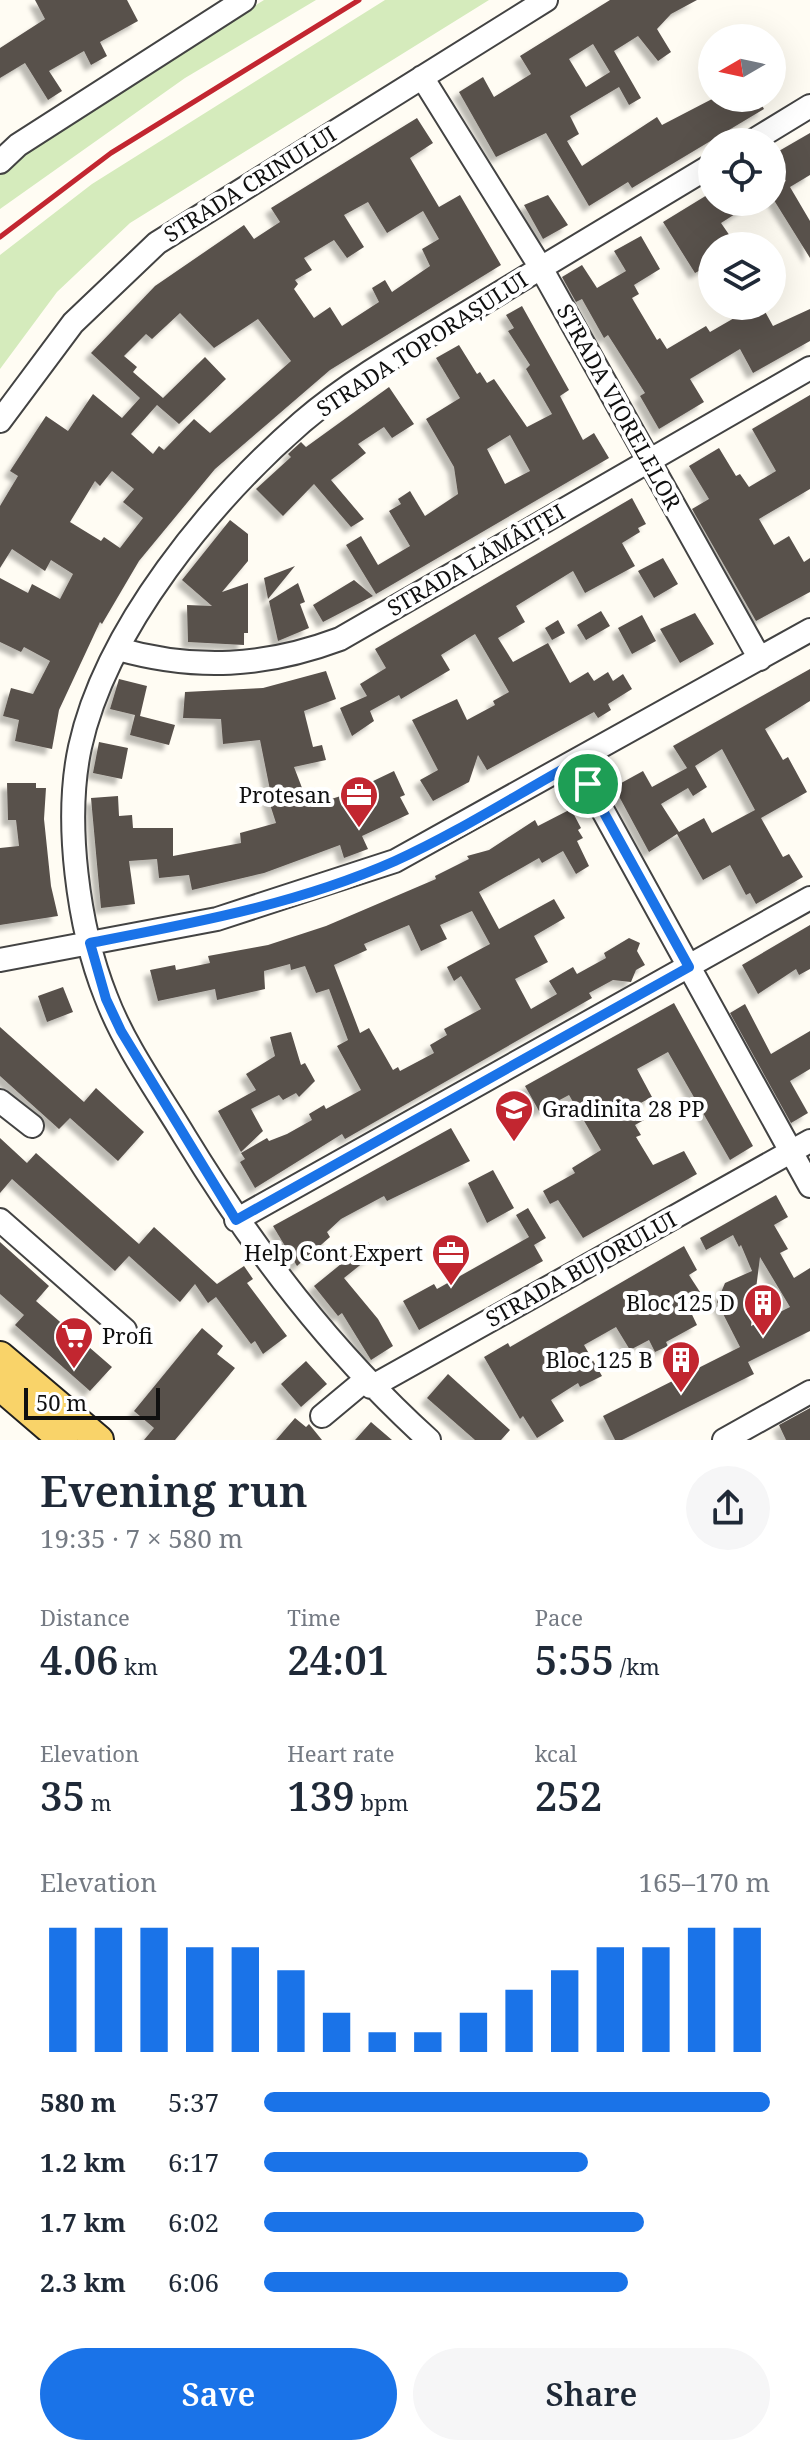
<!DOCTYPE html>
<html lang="en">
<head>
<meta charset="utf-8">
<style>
  :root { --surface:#fff; --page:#f6f6f7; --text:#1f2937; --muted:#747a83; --accent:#1a73e8 }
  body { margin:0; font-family:"Noto Serif",serif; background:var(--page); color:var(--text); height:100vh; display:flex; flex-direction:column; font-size:30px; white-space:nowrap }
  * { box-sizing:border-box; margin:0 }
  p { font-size:26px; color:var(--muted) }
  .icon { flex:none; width:44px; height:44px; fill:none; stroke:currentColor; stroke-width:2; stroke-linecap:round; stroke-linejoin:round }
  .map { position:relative; height:1440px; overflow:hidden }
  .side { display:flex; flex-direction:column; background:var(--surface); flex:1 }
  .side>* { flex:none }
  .needle { width:52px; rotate:261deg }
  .buttons { position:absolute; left:698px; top:24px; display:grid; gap:16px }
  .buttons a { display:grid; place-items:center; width:88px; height:88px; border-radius:50%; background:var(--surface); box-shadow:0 8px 32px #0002; font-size:40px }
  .scale { position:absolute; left:24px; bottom:20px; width:136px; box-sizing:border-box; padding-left:8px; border:4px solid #101010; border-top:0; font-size:22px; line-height:28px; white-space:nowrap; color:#101010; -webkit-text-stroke:6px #fff; paint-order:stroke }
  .pin { position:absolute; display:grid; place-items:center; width:68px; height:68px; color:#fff; margin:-34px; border:4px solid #fff; border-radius:50%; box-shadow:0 2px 8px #0007 }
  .round { display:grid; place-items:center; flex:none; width:84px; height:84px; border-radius:42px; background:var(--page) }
  .summary { display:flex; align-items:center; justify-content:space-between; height:136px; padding:0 40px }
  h1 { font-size:44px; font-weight:600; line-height:60px }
  .metrics { display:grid; grid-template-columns:repeat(3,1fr); gap:12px; height:136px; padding:8px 40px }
  .metrics div { display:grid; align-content:center }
  .metrics b { font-size:40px; font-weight:600 }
  .metrics small { font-size:22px; font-weight:400 }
  .metrics p { font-size:22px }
  .chart { height:224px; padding:16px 40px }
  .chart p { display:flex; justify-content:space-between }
  .chart svg { width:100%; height:144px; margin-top:8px; stroke:var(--accent); stroke-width:6 }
  .action { display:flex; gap:16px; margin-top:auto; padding:16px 40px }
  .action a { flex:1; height:92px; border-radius:48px; background:var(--accent); color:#fff; font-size:32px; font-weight:600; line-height:92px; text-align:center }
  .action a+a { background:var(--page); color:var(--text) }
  ul { padding:0 40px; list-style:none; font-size:26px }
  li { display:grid; grid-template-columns:128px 96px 1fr; align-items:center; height:60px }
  li i { height:20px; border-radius:10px; background:var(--accent) }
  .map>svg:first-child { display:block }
  .green { fill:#d5ebbc }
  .building { fill:#59514c; fill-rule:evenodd; filter:url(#shadow) }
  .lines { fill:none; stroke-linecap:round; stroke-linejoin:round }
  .minor-casing { stroke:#434343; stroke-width:26 }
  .major-casing { stroke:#212121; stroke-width:32 }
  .minor { stroke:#fff; stroke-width:22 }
  .major { stroke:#f9d369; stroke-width:28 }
  .rail { stroke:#c22630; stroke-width:5 }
  .route-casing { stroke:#fff; stroke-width:16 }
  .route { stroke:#1a73e8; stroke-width:10 }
  .labels { text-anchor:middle; stroke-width:8; stroke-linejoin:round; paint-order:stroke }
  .street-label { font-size:22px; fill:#101010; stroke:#fff }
  .poi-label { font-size:22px; fill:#101010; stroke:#fff; text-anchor:end }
</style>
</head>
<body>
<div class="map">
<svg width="810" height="1440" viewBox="0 0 810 1440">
  <defs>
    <filter id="shadow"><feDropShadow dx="-6" dy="6" stdDeviation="2" flood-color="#0004"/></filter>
  </defs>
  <rect width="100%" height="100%" fill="#fffcf3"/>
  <path class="green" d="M264,0H316L185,78L0,209V166Z
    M385,0H489L130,223L57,292L0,369V255L92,184Z"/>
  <path class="building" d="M35,0H127L138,21L100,42L107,56L91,65L84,51L49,71L62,91L48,100L25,63L0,78V48L45,19Z
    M610,0H697L671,14L657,29L671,52L658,61L638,36L614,51L641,98L629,105L619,87L570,116L579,134L567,141L582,166L657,117L662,125L714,98H758L764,109L632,188L628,182L589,206L546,133L496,157L459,92L483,77L494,97L531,74L520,56ZM593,44L610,72L586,87L569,59Z
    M417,118L433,143L410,158L439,207L460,195L501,265L330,370L215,469L139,561L102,624L100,622L59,710L52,749L15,741L19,720L3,716L11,688L33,694L50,661L24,647L21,652L0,642V578L28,593L32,584L60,599L73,574L51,560L45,571L12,549L0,568V506L18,476L10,471L46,416L68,431L93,394L122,418L140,398L91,353L155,286L244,225L254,239L280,222L271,208ZM368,202L387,233L423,211L439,239L422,249L430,266L392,292L385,280L372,288L379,302L342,326L330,307L314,318L294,289L298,284L295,280L312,270L304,258L334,240L347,258L364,247L344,215ZM180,313L214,348L258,319L291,361L210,433L194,419L164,450L159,446L153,454L131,434L157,405L179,424L226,379L205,357L163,398L133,372L137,367L124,356L146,334L152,339ZM112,471L134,489L123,502L143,518L120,548L104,537L101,541L70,522L95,481L100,486Z
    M810,133V175L790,187L810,221V258L772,197V189L786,181L772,155Z
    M712,192V202H754L721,223L730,236L725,246H712V264L695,273L663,222Z
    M548,195L568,225L543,239L524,205Z
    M641,236L660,269L634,285L639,294L632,298L657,340L660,338L667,349L706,326L710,332L755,306H762L773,326L810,309V341L753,373L740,349L690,379L704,402L659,429L640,396L645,393L608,335L604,338L582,299L576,302L562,277L582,265L597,288L626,271L614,251Z
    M522,306L569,390L560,396L583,440L594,433L609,458L376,594L346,545L361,536L378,565L410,546L389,511L401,504L398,499L410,491L425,516L458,494L454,467L426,419L460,398L436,358L459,345L477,374L480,372L487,383L494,379L527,427L552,414L526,369L530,365L508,331L514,328L506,315ZM510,435L530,471L505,484L487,449Z
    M389,387L414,424L392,438L384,427L358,444L366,453L331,480L364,519L351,527L314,484L283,516L256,489L291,457L288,454L301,442L306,447Z
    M810,395V489L759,519L774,545L789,536L804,562L810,558V592L756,621L692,509L709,499L689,466L719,448L736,476L740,474L749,487L776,471L752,429Z
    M632,498L646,524L638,528L640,532L622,543L635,566L585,593L573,571L516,606L525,622L498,638L513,662L548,643L570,683L588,672L594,681L608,672L613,681L623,674L632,689L608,704L611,710L598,718L594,712L487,770L478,755L469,782L433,801L420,780L438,770L412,720L457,699L467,720L495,705L493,701L509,692L475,634L441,655L450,670L401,699L399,695L370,711L374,721L352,736L340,708L367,696L360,684L386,668L375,649Z
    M230,520L248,534V561L222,592L248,583V633H244V645L188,642L187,605L212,606L182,580Z
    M663,558L678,584L654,598L638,571Z
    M295,566L268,599L264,578Z
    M354,580L373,596L323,622L313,605Z
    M298,583L305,602L300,604L309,628L278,641L269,601Z
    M601,611L610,626L586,640L577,625Z
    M695,613L714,644L680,663L660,629Z
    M642,615L656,641L632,654L618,628Z
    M558,620L565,633L552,640L545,628Z
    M810,669V701L765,729L783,760L788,757L807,792L761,818L783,857L789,854L803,877L756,904L750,893L746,895L730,865L703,880L677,834L649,852L614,787L643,771L652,787L687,768L673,746ZM722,749L755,810L712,833L704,818L679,832L661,804L688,788L693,796L707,787L695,766Z
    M326,671L336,699L304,711L313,747L322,745L326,760L294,767L309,806L344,795L394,771L405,795L400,797L409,814L362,836L368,849L344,858L340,845L264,873L192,890L189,875L159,878L157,859L129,861L135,904L101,908L91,798L118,796L119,816L132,815L133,828H173V856L241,843L240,833L276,823L266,792L270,790L260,740L223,744L221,719L183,718L185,692L263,688Z
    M119,679L147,686L140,716L175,725L169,745L130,735L135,715L110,709Z
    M99,742L128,748L122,779L93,773Z
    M7,783H36V788H46L44,819L51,886L58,916L0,925V848L19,846L16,820H8Z
    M571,809L581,828L578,830L583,838L577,841L589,866L576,874L563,851L542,863L539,858L479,892L499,929L554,899L565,918L534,936L548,962L515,979L531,1009L557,994L549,981L573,967L577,974L606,958L604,953L629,938L640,943L637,951L645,965L636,970L631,982L613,980L589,993L592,998L345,1139L342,1134L255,1188L240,1162L245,1159L241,1153L267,1138L269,1141L287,1134L312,1120L309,1114L324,1105L326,1109L361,1090L337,1046L348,1040L329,989L316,993L305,966L291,970L290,964L264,971L265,989L217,1000L215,989L158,1001L150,970L175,965L176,970L210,963L208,956L268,945L326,926L436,879L435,876L469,859L467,856L489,850L535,820L538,826ZM472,911L490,944L447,967L454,981L461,976L481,1009L444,1029L447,1035L430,1045L434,1053L400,1071L398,1067L393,1070L369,1028L360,1033L334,965L367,950L364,944L409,925L421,951L447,939L440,925Z
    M810,925V969L799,975L796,969L758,994L742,965Z
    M63,987L73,1012L47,1022L38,996Z
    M674,1003L753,1146L730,1160L668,1052L637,1069L652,1097L635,1106L644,1120L635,1125L641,1135L636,1137L653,1165L684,1151L697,1174L583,1238L558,1200L550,1204L543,1191L575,1173L572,1168L601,1150L569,1095L539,1111L525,1086Z
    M745,1004L771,1054L810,1031V1069L790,1081L808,1113L791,1123L730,1013Z
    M0,1027L84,1102L96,1088L144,1132L118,1161L70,1118L59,1129L0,1076Z
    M291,1032L301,1065L305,1063L315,1081L299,1097L296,1093L283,1100L279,1095L251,1109L263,1131L241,1152L218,1111L256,1090L246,1074L275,1056L270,1037Z
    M451,1128L470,1161L387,1201L384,1196L341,1219L327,1232L330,1237L297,1266L273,1226Z
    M0,1138L27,1163L36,1153L139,1244L154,1227L217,1284L244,1266L253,1279L247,1283L287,1336L263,1354L255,1341L251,1344L216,1297L208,1303L195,1284L180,1302L129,1256L115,1271L12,1179L0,1193Z
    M493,1170L514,1208L487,1223L468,1183Z
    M776,1195L788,1217L774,1225L788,1249L780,1253L794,1278L810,1268V1331L748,1362L754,1374L622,1440H615L603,1416L740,1347L717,1302L725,1283L752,1271L741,1245L739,1247L733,1235L706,1250L700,1238ZM760,1257L790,1307L751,1326L757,1281Z
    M528,1208L546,1238L534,1245L543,1261L419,1330L403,1301L434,1284L437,1289L529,1237L516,1215Z
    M0,1242L49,1286L36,1301L112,1367L90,1391L15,1325L24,1315L0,1294Z
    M368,1242L374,1254L344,1278L378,1319L393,1346L371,1360L342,1313L338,1316L314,1286Z
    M684,1246L697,1270L689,1275L700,1292L685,1300L697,1325L666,1342L668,1346L655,1352L649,1340L630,1350L616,1327L584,1345L602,1376L580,1387L578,1383L551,1400L564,1421L537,1438L523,1416L520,1419L484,1357L508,1343L510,1347Z
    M202,1328L223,1346L217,1354L235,1368L175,1440H144L154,1428L134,1411Z
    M306,1361L327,1384L301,1407L281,1384Z
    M448,1374L510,1430L501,1440H475L427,1398Z
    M810,1408V1440H786L779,1425Z
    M295,1418L306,1427L309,1424L322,1440H276Z
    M371,1422L392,1440H355Z"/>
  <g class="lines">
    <defs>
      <path id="minor" d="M422,77L541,268L760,659
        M751,142L810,106
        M0,162L18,145L244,0
        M0,421L73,323L157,243L546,0
        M118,649C196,671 265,667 340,639L810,368
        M576,762L810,1186
        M0,960L217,919L395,861L810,630
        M0,1101L32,1126
        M0,1220L125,1330
        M236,1220L810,898
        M371,1387L810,1141
        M322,1416L364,1381
        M429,1440C331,1351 254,1250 185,1137C158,1092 125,1047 106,997C78,927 64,821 80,747C106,628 212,500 302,422C351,380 410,347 465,314C547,264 629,215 712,165
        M724,1440L810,1392"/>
      <path id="major" d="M0,1356L99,1440
        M0,1386L63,1440"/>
    </defs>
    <use href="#minor" class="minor-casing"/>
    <use href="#major" class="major-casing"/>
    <use href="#minor" class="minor"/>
    <use href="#major" class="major"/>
    <path class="rail" d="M0,237L111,153L359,0"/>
  </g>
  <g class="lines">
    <defs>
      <path id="route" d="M576,762L689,967L236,1220L121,1031L106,999L90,943C194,923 298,904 395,861C457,833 516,795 576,762Z"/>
    </defs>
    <use href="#route" class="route-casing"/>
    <use href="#route" class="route"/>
  </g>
  <defs>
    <symbol id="office-pin" viewBox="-11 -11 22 30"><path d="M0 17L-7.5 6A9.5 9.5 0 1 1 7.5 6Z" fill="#c22630" stroke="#fff"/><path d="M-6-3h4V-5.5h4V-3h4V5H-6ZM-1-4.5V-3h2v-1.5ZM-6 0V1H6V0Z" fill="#fff"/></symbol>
    <symbol id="school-pin" viewBox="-11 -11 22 30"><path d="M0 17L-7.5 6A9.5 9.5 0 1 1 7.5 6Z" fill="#c22630" stroke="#fff"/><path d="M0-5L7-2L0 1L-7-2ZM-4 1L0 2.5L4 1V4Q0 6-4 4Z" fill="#fff"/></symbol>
    <symbol id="building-pin" viewBox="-11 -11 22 30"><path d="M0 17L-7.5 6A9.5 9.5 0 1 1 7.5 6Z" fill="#c22630" stroke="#fff"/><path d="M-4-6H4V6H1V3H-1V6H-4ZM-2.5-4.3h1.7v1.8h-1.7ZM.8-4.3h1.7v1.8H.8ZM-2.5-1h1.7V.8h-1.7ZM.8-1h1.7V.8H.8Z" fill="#fff"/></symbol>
    <symbol id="supermarket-pin" viewBox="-11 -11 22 30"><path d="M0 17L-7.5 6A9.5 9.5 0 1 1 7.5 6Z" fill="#c22630" stroke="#fff"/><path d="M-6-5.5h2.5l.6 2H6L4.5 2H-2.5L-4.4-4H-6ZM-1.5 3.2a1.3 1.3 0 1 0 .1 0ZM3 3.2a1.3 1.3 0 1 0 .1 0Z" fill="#fff"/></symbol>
  </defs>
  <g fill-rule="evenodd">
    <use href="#office-pin" x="337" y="773" width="44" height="60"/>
    <use href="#school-pin" x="492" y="1087" width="44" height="60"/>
    <use href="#office-pin" x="429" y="1231" width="44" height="60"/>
    <use href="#building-pin" x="741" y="1281" width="44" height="60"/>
    <use href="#supermarket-pin" x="52" y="1314" width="44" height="60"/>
    <use href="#building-pin" x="659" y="1338" width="44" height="60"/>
  </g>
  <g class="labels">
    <g class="street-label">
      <text transform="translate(250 184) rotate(-32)" y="8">STRADA CRINULUI</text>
      <text transform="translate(422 344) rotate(-33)" y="8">STRADA TOPORAȘULUI</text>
      <text transform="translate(619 407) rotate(61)" y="8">STRADA VIORELELOR</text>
      <text transform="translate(476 560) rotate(-30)" y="8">STRADA LĂMÂIȚEI</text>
      <text transform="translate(581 1269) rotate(-29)" y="8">STRADA BUJORULUI</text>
    </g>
    <g class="poi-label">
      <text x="331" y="803">Protesan</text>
      <text x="542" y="1117" text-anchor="start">Gradinita 28 PP</text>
      <text x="423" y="1261">Help Cont Expert</text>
      <text x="735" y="1311">Bloc 125 D</text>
      <text x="102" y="1344" text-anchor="start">Profi</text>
      <text x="653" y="1368">Bloc 125 B</text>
    </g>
  </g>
</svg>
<div class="buttons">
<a><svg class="needle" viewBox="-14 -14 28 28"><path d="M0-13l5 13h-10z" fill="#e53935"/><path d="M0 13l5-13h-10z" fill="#747a83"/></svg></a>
<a><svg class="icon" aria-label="locate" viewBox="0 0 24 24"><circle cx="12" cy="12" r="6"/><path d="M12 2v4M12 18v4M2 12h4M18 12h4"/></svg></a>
<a><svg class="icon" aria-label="layers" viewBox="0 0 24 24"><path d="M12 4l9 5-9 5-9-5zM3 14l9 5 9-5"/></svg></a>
</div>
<div class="scale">50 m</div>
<div class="pin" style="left:588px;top:784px;background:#1e9e55"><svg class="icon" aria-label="arrive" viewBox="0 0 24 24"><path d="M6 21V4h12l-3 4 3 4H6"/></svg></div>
</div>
<section class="side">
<div class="summary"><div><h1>Evening run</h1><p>19:35 · 7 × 580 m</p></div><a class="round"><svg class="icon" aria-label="share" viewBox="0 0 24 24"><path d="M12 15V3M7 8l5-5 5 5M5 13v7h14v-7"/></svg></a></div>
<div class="metrics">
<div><p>Distance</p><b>4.06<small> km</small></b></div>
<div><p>Time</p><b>24:01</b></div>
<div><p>Pace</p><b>5:55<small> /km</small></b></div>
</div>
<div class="metrics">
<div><p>Elevation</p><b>35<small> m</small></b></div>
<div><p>Heart rate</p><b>139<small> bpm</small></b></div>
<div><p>kcal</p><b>252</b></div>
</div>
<div class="chart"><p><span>Elevation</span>165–170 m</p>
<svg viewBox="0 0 160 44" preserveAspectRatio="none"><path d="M5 44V6M15 44V6M25 44V6M35 44V12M45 44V12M55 44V19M65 44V32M75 44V38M85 44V38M95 44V32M105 44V25M115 44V19M125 44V12M135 44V12M145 44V6M155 44V6"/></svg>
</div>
<ul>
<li><b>580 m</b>5:37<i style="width:100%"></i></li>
<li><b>1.2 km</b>6:17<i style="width:64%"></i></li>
<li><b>1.7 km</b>6:02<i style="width:75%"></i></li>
<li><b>2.3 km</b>6:06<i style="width:72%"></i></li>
</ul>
<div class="action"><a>Save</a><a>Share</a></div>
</section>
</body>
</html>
